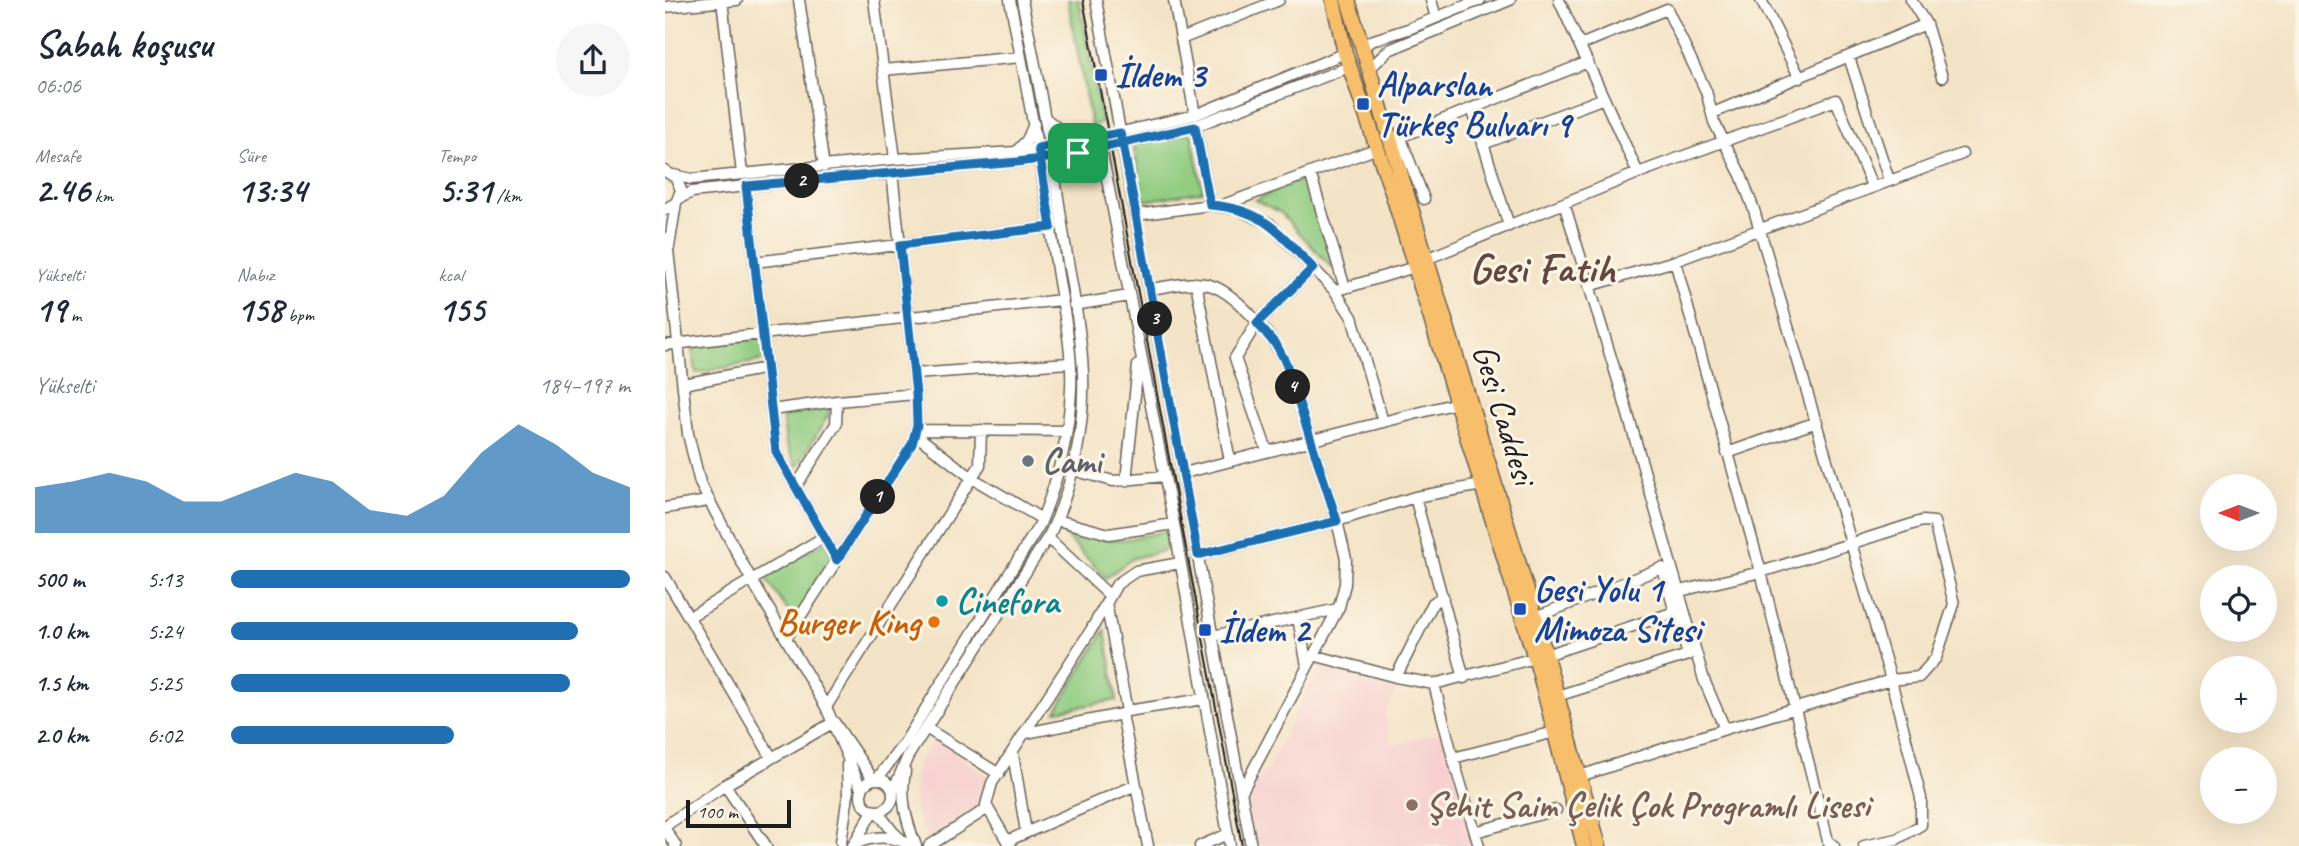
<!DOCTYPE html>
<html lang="tr">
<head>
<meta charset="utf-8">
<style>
  :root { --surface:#fff; --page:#f6f6f7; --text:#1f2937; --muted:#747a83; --accent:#1f6fb2 }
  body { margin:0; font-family:Caveat,sans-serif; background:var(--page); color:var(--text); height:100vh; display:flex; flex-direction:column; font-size:26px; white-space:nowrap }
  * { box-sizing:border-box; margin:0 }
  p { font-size:23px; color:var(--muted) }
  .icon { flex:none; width:38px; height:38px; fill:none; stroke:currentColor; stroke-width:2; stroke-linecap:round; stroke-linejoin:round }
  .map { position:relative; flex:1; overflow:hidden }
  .drawer { display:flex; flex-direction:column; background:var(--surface); width:665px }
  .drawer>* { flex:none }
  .needle { width:46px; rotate:270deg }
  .fabs { position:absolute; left:1535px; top:474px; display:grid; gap:14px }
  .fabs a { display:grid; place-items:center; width:77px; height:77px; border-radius:50%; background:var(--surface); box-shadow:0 7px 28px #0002; font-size:35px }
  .scale { position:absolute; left:21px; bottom:18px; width:105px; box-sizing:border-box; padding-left:7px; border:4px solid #1c1c1c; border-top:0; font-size:19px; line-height:24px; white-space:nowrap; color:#1c1c1c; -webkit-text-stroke:5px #fcf5e5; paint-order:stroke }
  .pin { position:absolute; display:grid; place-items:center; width:60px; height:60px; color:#fff; margin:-30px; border-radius:14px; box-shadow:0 4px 10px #0006 }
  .km { position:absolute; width:35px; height:35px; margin:-18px; border-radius:50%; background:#222; color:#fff; font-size:19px; line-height:35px; text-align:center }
  .round { display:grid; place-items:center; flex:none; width:74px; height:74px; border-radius:37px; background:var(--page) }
  .headline { display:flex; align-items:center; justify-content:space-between; height:119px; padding:0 35px }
  h1 { font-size:38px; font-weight:800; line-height:52px }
  .figures { display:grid; grid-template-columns:repeat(3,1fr); gap:10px; height:119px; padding:7px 35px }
  .figures div { display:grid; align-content:center }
  .figures b { font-size:35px; font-weight:800 }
  .figures small { font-size:19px; font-weight:400 }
  .figures p { font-size:19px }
  .chart { height:196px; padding:14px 35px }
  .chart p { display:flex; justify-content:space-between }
  .chart svg { width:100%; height:126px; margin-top:7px; fill:var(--accent); opacity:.7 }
  ul { padding:0 35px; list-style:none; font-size:23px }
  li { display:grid; grid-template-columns:112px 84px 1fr; align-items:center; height:52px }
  li i { height:18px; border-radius:9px; background:var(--accent) }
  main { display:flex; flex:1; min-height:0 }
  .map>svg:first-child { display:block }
  .built { fill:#f7d0cf }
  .green { fill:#92cd82; stroke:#57744f; stroke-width:2 }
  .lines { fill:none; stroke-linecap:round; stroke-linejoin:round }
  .minor-casing { stroke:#686258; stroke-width:13 }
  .major-casing { stroke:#686258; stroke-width:17 }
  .minor { stroke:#fff; stroke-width:10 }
  .major { stroke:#f7bf6c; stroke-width:14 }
  .tram { stroke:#1c1c1c; stroke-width:2 }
  .route-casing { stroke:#fff; stroke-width:14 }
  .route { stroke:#1f6fb2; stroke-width:9 }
  .transit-dot { fill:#1a4fb4; stroke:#fcf5e5; stroke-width:2.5 }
  .worship-dot { fill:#6b7280; stroke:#fcf5e5; stroke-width:2.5 }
  .culture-dot { fill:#0f9aa8; stroke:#fcf5e5; stroke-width:2.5 }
  .food-dot { fill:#e8710a; stroke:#fcf5e5; stroke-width:2.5 }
  .education-dot { fill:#8d6e63; stroke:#fcf5e5; stroke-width:2.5 }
  .labels { text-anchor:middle; stroke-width:6; stroke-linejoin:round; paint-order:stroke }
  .transit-label { font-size:35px; font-weight:bold; fill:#164399; stroke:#fcf5e5; text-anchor:start }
  .street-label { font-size:35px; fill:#1c1c1c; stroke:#fcf5e5 }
  .worship-label { font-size:35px; font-weight:bold; fill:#5b616d; stroke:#fcf5e5; text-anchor:start }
  .culture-label { font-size:35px; font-weight:bold; fill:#0d838f; stroke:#fcf5e5; text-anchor:start }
  .food-label { font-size:35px; font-weight:bold; fill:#c56008; stroke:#fcf5e5; text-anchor:end }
  .education-label { font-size:35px; font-weight:bold; fill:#785e54; stroke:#fcf5e5; text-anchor:start }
  .district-label { font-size:42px; font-weight:bold; fill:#644840; stroke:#fcf5e5 }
</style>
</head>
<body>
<main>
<section class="drawer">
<div class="headline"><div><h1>Sabah koşusu</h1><p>06:06</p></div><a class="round"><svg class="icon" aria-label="share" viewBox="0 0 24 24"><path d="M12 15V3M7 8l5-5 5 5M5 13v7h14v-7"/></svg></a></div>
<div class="figures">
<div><p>Mesafe</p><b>2.46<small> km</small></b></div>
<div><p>Süre</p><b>13:34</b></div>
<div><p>Tempo</p><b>5:31<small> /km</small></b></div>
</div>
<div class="figures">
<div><p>Yükselti</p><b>19<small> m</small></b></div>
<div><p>Nabız</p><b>158<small> bpm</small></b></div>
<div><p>kcal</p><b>155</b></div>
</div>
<div class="chart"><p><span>Yükselti</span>184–197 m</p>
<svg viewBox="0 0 160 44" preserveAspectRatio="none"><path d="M0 44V28L10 26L20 23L30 26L40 33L50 33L60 28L70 23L80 26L90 36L100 38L110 31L120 16L130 6L140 13L150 23L160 28V44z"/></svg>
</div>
<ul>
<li><b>500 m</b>5:13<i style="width:100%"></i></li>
<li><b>1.0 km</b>5:24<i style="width:87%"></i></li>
<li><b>1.5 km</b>5:25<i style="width:85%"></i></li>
<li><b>2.0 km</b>6:02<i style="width:56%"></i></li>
</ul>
</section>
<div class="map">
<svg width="1634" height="846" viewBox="0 0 1634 846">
  <rect width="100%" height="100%" fill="#fcf5e5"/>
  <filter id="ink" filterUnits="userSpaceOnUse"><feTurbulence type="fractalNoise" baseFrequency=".0143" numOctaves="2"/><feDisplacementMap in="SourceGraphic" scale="14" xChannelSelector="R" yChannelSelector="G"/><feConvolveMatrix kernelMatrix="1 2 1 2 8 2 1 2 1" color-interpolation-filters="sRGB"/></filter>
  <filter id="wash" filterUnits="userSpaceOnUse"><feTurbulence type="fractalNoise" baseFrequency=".00686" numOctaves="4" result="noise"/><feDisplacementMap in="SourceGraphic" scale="28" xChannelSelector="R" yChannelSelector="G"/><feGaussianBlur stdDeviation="1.57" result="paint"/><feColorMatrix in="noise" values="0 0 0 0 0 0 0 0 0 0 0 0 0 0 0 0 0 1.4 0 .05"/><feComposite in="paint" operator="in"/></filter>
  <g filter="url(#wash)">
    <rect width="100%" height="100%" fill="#f4e4c7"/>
    <path class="built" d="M658,658L737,680L720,713L726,745L778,732L811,846H586L576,793L601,772Z
      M269,738L327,779L317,803L263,838L255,824L250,808L249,777L253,763Z"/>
    <path class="green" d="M403,0H414L437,123L426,125Z
      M526,132L538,191L479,201L468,144Z
      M645,176L670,266L667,268L615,212L590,200Z
      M98,335L100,360L31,373L27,344Z
      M165,402L164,414L132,467L121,444L117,411Z
      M397,526L436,539L458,540L505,530L508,548L466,559L441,578L396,531Z
      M159,542L169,558L131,617H127L100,577Z
      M440,630L452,700L391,711Z"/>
  </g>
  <g filter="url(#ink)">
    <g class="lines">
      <defs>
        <path id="minor" d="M57,0L77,174
          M134,0L159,167
          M209,0L230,159
          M431,0L586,846
          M509,0L530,115
          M766,0L771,18
          M894,0L973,173
          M1096,0L1135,78
          M1246,0L1261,24L1277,77
          M0,7L72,0
          M516,39L614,0
          M915,45L1002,9L1041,91L1049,122L1076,175L1089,210L1226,680L1060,729L915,776
          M698,47L706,41L743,29L815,0
          M1184,57L1224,180
          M704,69L724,50L845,0
          M218,70L356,57
          M807,108L844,226
          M1048,113L1261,24
          M380,118L395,130L418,139
          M530,126L545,205
          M735,136L759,199
          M725,141L923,62
          M818,144L939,98
          M436,148L509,524L565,846
          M351,152L362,140L369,124
          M0,171L11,178L16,190L11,203L0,209
          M645,173L680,288
          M8,175L27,179L230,159L351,152L444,135L530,115L680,53
          M81,186L111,452L172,560
          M13,199L27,192L81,186L352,162L413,154L530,126L684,67
          M899,203L958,397L1039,680L1060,729
          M558,205L713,148
          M471,215L545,205L572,209L605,224L670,291L687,317L718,422
          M0,239L3,250L23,434L35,483L81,570L161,707L197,791
          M4,247L11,203
          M761,259L973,173L1171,100L1207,186
          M1010,261L1096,572L1163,841L1169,846
          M89,262L386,227
          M531,283L565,461
          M924,286L1010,261L1297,154
          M485,289C502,287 522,281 540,284C568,288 609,338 621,363L672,521L681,559L680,584L674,607L576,793
          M673,290L750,267
          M409,305L464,296
          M0,345L396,300
          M249,374L404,363
          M18,384L102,368
          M106,410L172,401L251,394
          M252,430L402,431
          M251,435L307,478L377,519
          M602,451L570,358L592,323L648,268
          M1062,453L1152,422
          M408,470L448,481L499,476
          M519,473L792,403
          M461,481L473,365
          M131,486L171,424L172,401
          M750,497L799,678
          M0,508L43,501
          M392,520L444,534L509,524
          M383,538L445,596
          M533,555L672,521L750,497L817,485
          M0,577L107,758
          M1015,591L1096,572L1257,521L1269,522L1289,604L1271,658L1254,677L1226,680L1256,798V825L1232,839L1199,846
          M441,603L462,711L539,699
          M24,617L159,537
          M870,617L997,568L1023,655L892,696
          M633,618L642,666
          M548,636L673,609
          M122,637L247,444L252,425L251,394L227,172
          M648,655L731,677L769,684
          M881,655L1010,612
          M731,677L768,603L778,596
          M161,707L315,465L316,430
          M261,728L334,774
          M361,733L457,714L483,846
          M348,754L361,832
          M788,758L890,732
          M240,771C235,799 241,820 251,846
          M196 795a16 16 0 1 1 32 0a16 16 0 1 1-32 0Z
          M212,779L240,742L375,524C393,481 404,436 406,389C408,348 397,304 391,263C378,175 362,87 345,0
          M60,785L101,846
          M228,791L243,756L385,534C408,486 420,427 418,374C416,326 405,278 398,231C387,154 373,77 357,0
          M212,811L228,832L243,846
          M0,826L60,785L169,722L208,779
          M0,829L11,846
          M810,832L891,810
          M342,841L471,785
          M176,842L183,795L182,765
          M189,844L208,811
          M188,845C204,837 220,835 236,841
          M264,846L323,808
          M345,846L321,805L327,783L426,630L452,584L471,571L515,563
          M535,846L563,834
          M814,846L788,758L769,684L870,658"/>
        <path id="major" d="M668,0L680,53L727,192L874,671L919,846
          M683,0L870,617L934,846"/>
      </defs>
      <use href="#minor" class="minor-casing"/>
      <use href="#major" class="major-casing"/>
      <use href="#minor" class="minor"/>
      <use href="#major" class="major"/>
      <path class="tram" d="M418,0L577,846"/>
    </g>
  </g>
  <g class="lines" filter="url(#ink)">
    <defs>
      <path id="route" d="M413,153L375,159L386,227L235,245L251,394L252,425L247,444L172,560L111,452L81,186L352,162L375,159L373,148L455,133L458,144L533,555L672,521L621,363L612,346L592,323L648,268C613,232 599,209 545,205L530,127L413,153"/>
    </defs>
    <use href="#route" class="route-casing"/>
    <use href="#route" class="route"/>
  </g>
  <g class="transit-dot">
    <rect x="429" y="68" width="14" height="14" rx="3.5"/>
    <rect x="691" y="97" width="14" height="14" rx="3.5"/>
    <rect x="848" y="602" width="14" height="14" rx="3.5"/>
    <rect x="533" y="623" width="14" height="14" rx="3.5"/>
  </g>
  <circle class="worship-dot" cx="363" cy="461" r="7"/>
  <circle class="culture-dot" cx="277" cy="601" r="7"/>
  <circle class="food-dot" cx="269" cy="622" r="7"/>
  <circle class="education-dot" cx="747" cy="805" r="7"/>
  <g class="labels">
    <g class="transit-label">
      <text x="450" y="87">İldem 3</text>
      <text x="712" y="96">Alparslan<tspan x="712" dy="40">Türkeş Bulvarı 9</tspan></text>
      <text x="869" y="601">Gesi Yolu 1<tspan x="869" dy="40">Mimoza Sitesi</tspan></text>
      <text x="554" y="642">İldem 2</text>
    </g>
    <g class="street-label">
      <text transform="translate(840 414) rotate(73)" y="12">Gesi Caddesi</text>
    </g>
    <g class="worship-label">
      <text x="377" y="473">Cami</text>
    </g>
    <g class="culture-label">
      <text x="291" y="613">Cinefora</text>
    </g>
    <g class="food-label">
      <text x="255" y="634">Burger King</text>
    </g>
    <g class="education-label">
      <text x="761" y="817">Şehit Saim Çelik Çok Programlı Lisesi</text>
    </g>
    <g class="district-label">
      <text x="877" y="282">Gesi Fatih</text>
    </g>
  </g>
</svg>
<div class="fabs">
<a><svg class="needle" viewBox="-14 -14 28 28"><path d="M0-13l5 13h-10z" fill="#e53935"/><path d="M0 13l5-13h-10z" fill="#747a83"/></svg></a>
<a><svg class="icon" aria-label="locate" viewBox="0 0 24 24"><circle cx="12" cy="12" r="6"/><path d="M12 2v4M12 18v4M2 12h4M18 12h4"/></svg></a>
<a>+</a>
<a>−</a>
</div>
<div class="scale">100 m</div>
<div class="pin" style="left:413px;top:153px;background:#1e9e55"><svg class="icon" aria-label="arrive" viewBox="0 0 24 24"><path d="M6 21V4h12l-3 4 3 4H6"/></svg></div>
<b class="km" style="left:213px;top:497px">1</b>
<b class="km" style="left:137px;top:181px">2</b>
<b class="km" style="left:490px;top:319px">3</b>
<b class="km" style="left:628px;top:387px">4</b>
</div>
</main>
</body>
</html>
